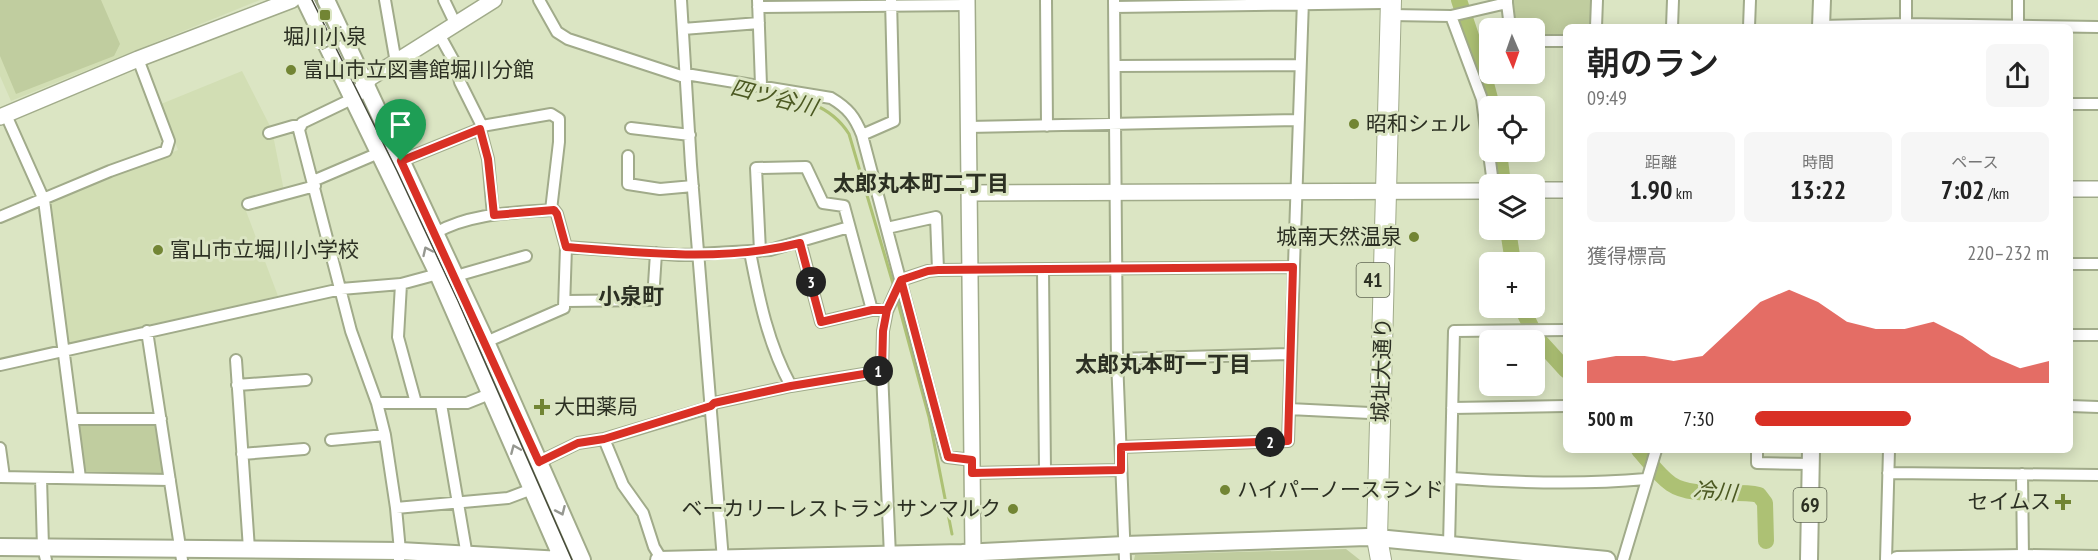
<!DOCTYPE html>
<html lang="ja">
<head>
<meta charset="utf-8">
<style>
  :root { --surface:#fff; --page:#f6f6f6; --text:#222; --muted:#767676; --accent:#d93025 }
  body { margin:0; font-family:"PT Sans Narrow","Noto Sans JP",sans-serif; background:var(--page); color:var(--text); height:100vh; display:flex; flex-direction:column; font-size:22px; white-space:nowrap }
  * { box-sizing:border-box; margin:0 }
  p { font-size:20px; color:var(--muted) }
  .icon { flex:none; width:33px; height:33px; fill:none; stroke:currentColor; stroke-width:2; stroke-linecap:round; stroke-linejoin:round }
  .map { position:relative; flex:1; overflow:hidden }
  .drawer { position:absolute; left:1563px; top:24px; width:510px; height:429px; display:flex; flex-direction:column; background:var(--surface); border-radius:9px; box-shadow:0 3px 15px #0003 }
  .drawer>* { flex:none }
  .needle { width:39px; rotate:178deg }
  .tools { position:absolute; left:1479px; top:18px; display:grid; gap:12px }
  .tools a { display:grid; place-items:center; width:66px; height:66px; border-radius:9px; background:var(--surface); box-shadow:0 3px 15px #0003; font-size:30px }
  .pin { position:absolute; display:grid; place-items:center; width:51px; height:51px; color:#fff; margin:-62px -26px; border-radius:50% 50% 50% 0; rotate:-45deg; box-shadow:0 0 6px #0007 }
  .pin .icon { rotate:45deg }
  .km { position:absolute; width:30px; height:30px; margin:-15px; border-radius:50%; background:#222; color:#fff; font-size:16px; line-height:30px; text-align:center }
  .round { display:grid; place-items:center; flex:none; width:63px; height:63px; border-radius:9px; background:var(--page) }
  .overview { display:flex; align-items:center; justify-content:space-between; height:102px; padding:0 24px }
  h1 { font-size:33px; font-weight:600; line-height:45px }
  .stats { display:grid; grid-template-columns:repeat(3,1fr); gap:9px; height:102px; padding:6px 24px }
  .stats div { display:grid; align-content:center; border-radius:9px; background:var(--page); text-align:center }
  .stats b { font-size:26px; font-weight:600 }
  .stats small { font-size:16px; font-weight:400 }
  .stats p { font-size:16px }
  .chart { height:168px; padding:12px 24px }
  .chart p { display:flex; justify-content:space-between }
  .chart svg { width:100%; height:108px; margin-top:6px; fill:var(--accent); opacity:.7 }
  ul { padding:0 24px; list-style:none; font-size:20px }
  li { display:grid; grid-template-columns:96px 72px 1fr; align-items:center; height:45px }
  li i { height:15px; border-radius:8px; background:var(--accent) }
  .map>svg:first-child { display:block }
  .built { fill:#d2deb4 }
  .green { fill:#c0cd9f }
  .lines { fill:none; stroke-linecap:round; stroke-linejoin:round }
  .stream { stroke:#adc174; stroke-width:3 }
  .river { stroke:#adc174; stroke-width:16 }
  .street-casing { stroke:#a1ab8a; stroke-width:14 }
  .secondary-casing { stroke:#a1ab8a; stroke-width:18 }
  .primary-casing { stroke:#a1ab8a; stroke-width:20 }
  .highway-casing { stroke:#a1ab8a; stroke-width:22 }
  .street { stroke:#fff; stroke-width:10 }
  .secondary { stroke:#fff; stroke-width:15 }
  .primary { stroke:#fff; stroke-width:16 }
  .highway { stroke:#fff; stroke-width:20 }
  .tram { stroke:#464a3a; stroke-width:1.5 }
  .street-bridge-casing { stroke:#a1ab8a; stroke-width:14; stroke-linecap:butt }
  .street-bridge { stroke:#fff; stroke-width:10 }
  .oneway { stroke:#969891 }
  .route-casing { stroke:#fff; stroke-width:12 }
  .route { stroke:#d93025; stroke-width:8 }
  .poi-dot { fill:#728534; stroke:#dbe5c3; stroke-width:2 }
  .labels { text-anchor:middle; stroke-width:6; stroke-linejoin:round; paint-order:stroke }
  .shield { fill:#dbe5c3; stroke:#606653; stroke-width:1.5 }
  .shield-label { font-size:20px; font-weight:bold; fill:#2c3023 }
  .poi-label { font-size:21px; fill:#2c3023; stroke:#dbe5c3; text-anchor:start }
  .street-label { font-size:21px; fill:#2c3023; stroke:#dbe5c3 }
  .water-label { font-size:22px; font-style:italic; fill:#4c5922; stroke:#dbe5c3 }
  .neighbourhood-label { font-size:22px; font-weight:bold; fill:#2c3023; stroke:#dbe5c3 }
</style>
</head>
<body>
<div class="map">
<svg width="2098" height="560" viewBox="0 0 2098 560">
  <rect width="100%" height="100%" fill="#dbe5c3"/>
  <path class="built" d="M0,0H260L11,101L0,76Z
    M242,71L272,130L284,191L243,203L278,296L71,342H68L50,204L52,201L178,150L161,104Z"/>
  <path class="green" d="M0,0H101L120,44L114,56L16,94L0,56Z
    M1512,0H1593L1592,27H1566V36H1535L1534,28H1514Z
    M80,421L154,422L158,425L164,472L162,474H84L78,425Z
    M1346,549L1360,560H1134L1135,555Z"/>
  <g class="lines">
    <path class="stream" d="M736,87C777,97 824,94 849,134L894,287
      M897,299L929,417L952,534"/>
    <path class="river" d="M1459,0L1483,72L1492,106
      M1499,152L1503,184
      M1508,230L1513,262
      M1522,308L1536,337L1566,370
      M1639,450C1650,462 1658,475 1671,484C1693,499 1734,489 1759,495L1765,503L1766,541"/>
    <defs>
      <path id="street" d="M385,0L396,63
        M444,0L456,25
        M539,0L557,32L568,39L681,76L692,75L831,98C848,108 855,117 862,135L947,457L972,460
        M681,0L691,165L723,560
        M758,0L761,85
        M1046,0L1047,126
        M1114,0L1117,359L1125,560
        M2018,0V26
        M1507,3L1510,28
        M758,7L967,5
        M1114,7L1383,3
        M1391,15L1451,16L1507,3V0
        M1451,16L1482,99L1493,184
        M1821,26L1906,24L2098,27
        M1596,27L1597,0
        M1672,27L1673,0
        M1749,27L1750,0
        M1906,27V0
        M683,29L759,23
        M440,36L456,65L460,82L482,126
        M1534,41H1566
        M1115,66L1300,65
        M354,98L302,123L299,130L351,331L377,403L385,435L396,508L400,551L399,560
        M2070,104H2098
        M6,115L44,200L80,478
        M968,127L1299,120
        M631,128L690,135
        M480,129L488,159L493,215
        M269,133L293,126H301
        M862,135L894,121L891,0
        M628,156V184L660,189L693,186
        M401,161L480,129L482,126L551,114L559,119V142L551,210
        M313,181L381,152
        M248,204L315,186
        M0,217L110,171L166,151L169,141L138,59
        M887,228L936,217L938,270
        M435,233C471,213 511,213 551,210H554L557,214L566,247L564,308L486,342
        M800,242L821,322L872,310H878
        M566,247L679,255L770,250L849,227
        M760,251L756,168L806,167L823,203L844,206L872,310
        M750,252C759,299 768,344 791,386
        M2070,264H2098
        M1043,270L1045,471
        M463,274L526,256
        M401,284L398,337L416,403
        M566,301L653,300L656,253
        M147,331L182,560
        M2070,335H2098
        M1117,359L1290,354
        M236,360L249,549
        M0,365L341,289L401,284L438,274
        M237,385L306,380
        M377,403H467L492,393
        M441,404L467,556
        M2070,406L2098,407
        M1452,408L1566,406
        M1289,409L1370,413
        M73,419H161
        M331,440L385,435
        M1121,447L1288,441L1303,0
        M0,448L4,477
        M1757,450V463L1811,464
        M242,454L304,449
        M539,462L578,443L604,439
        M972,473L1121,470
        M1888,473L2098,475
        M2022,474L2023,558
        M0,477L170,480
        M41,478L43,547L46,560
        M1452,478C1518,483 1580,485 1646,479
        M396,508L508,498L532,489
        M1449,545L1454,331L1566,330
        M890,556L882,371L883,331L887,311L901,280L928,271L938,270L1293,267
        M662,560L654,547L643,513L623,485L604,439L711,407L714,403L791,386L882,371
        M1623,560L1656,450
        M1886,560L1889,450"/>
      <path id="secondary" d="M967,0L973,553
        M359,92L370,78L494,0
        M0,117L138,59L292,0
        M2070,189H2098
        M1534,190H1566
        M969,193L1490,191"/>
      <path id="primary" d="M305,0L438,274L563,560
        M326,0L486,342L582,560
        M1821,27L1822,0
        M0,547L400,551L562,560
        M659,560L962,553L1125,545L1367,537L1607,560
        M1809,560L1811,450
        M1897,560L2023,558L2098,559"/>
      <path id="highway" d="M1381,560L1377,538L1391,0"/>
    </defs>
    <use href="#street" class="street-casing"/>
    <use href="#secondary" class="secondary-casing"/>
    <use href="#primary" class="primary-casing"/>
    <use href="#highway" class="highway-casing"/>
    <use href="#street" class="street"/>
    <use href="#secondary" class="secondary"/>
    <use href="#primary" class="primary"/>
    <use href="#highway" class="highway"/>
    <path class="tram" d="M312,0L397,171L458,301L572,560"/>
    <defs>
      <path id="street-bridge" d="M319,44L344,32"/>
    </defs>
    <use href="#street-bridge" class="street-bridge-casing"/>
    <use href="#street-bridge" class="street-bridge"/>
  </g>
  <defs><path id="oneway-chevron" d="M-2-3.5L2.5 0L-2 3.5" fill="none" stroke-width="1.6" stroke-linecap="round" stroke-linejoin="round" transform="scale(1.5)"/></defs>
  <g class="oneway">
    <use href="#oneway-chevron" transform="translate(427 251) rotate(-115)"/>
    <use href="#oneway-chevron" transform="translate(515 449) rotate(-113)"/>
    <use href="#oneway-chevron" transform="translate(561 511) rotate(66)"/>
  </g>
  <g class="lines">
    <defs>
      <path id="route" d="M401,161L539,462L578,443L604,439L711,406L714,403L791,386L882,371L883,331L887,310L901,280L928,271L938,270L1293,267L1288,441L1121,447V470L972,473V460L948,457L901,280L887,310H872L821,322L800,243C724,262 644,253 566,247L557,214L554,210L494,215L488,159L480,129L401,161"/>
    </defs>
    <use href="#route" class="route-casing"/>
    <use href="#route" class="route"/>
  </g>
  <g class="poi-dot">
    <rect x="319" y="9" width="12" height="12" rx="3"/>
    <circle cx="291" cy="70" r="6"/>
    <circle cx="1354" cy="124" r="6"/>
    <circle cx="1414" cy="237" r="6"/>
    <circle cx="158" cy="250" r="6"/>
    <path d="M539 398h6v6h6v6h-6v6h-6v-6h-6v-6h6z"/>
    <circle cx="1225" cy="490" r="6"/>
    <path d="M2060 493h6v6h6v6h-6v6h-6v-6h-6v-6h6z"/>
    <circle cx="1013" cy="509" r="6"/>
  </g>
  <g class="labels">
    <g class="shield">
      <rect x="1356.5" y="263" width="33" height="34" rx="4.5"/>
      <rect x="1793.5" y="488" width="33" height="34" rx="4.5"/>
    </g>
    <g class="shield-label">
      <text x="1373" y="287">41</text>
      <text x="1810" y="512">69</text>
    </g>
    <g class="poi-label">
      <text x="325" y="44" text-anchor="middle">堀川小泉</text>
      <text x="303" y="77">富山市立図書館堀川分館</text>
      <text x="1366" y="131">昭和シェル</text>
      <text x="1402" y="244" text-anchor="end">城南天然温泉</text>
      <text x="170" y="257">富山市立堀川小学校</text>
      <text x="554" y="414">大田薬局</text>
      <text x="1237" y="497">ハイパーノースランド</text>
      <text x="2051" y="509" text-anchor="end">セイムス</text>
      <text x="1001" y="516" text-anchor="end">ベーカリーレストラン サンマルク</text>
    </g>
    <g class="street-label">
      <text transform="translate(1382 370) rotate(-88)" y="7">城址大通り</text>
    </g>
    <g class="water-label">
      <text transform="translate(774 97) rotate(14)" y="8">四ツ谷川</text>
      <text transform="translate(1715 491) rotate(5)" y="8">冷川</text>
    </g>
    <g class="neighbourhood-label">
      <text x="921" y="191">太郎丸本町二丁目</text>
      <text x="631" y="304">小泉町</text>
      <text x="1163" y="372">太郎丸本町一丁目</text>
    </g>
  </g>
</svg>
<div class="tools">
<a><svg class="needle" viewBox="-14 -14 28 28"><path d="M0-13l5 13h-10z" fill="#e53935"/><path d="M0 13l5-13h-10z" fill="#767676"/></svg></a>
<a><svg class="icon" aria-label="locate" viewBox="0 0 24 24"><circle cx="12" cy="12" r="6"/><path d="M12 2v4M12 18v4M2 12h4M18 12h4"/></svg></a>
<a><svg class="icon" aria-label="layers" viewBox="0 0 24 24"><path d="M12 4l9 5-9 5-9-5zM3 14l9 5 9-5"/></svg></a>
<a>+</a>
<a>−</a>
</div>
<div class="pin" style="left:401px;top:161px;background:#1e9e55"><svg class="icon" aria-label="arrive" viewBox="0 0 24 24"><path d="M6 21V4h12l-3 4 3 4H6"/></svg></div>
<b class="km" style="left:878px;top:371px">1</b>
<b class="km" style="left:1270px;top:442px">2</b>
<b class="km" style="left:811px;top:282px">3</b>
<section class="drawer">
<div class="overview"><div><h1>朝のラン</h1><p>09:49</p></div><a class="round"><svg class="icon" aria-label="share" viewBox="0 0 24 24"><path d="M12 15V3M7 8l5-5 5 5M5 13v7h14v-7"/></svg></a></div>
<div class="stats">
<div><p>距離</p><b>1.90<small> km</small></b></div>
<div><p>時間</p><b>13:22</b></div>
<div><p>ペース</p><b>7:02<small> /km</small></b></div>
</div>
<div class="chart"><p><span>獲得標高</span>220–232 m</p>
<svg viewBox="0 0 160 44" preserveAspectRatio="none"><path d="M0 44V35L10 33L20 33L30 35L40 33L50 22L60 11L70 6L80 11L90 19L100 22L110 22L120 19L130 25L140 33L150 38L160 35V44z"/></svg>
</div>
<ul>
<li><b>500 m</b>7:30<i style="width:53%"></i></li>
</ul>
</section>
</div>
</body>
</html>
